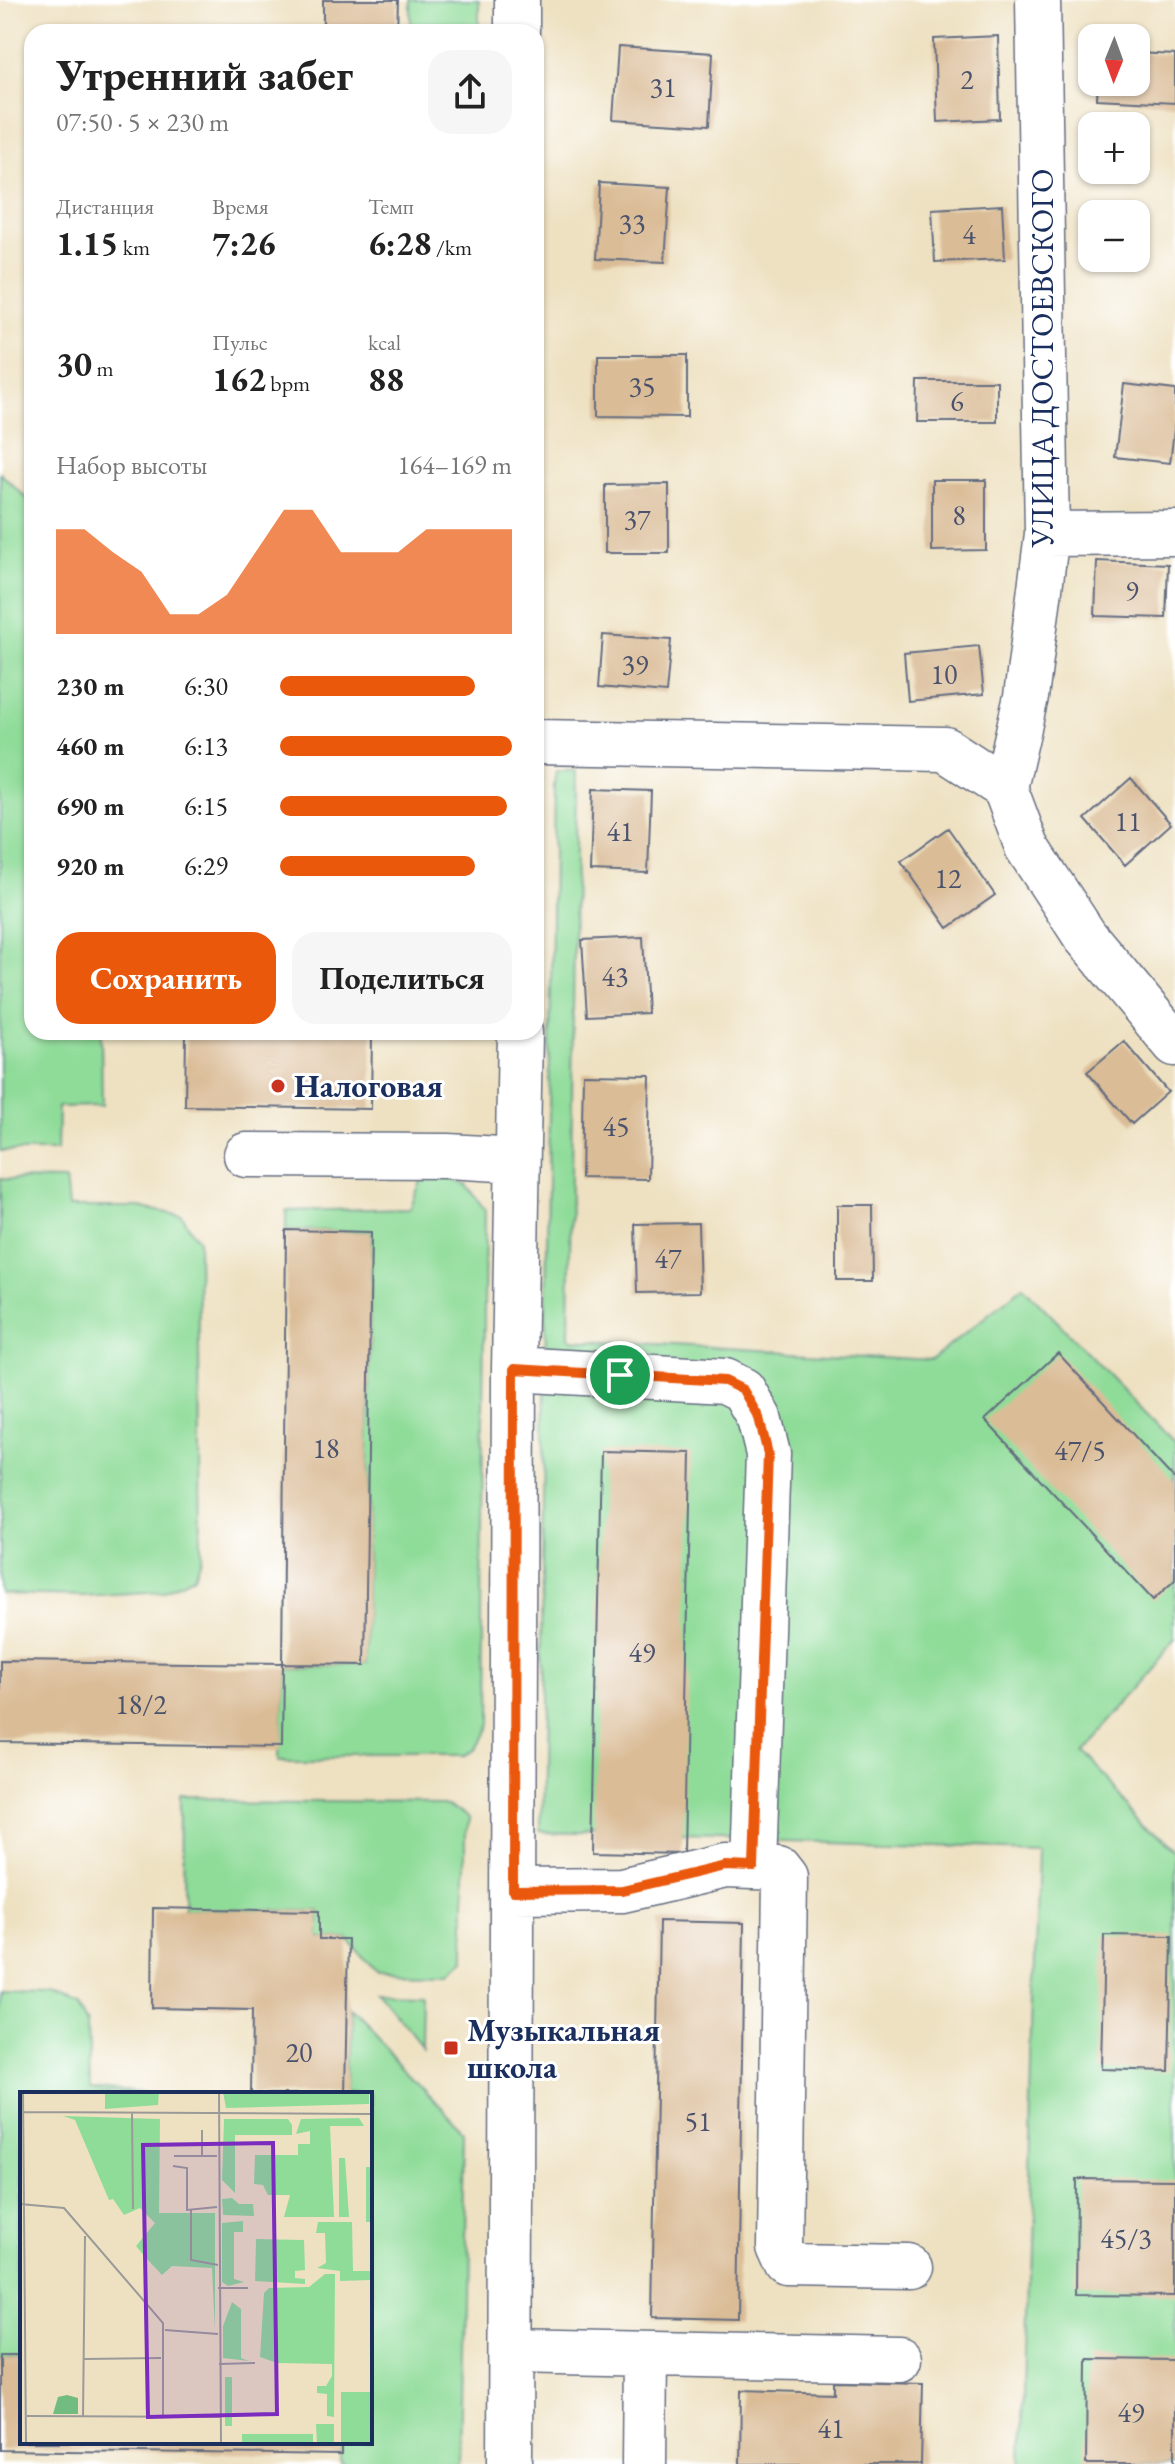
<!DOCTYPE html>
<html lang="ru">
<head>
<meta charset="utf-8">
<style>
  :root { --surface:#fff; --page:#f6f6f6; --text:#222; --muted:#767676; --accent:#ea580c }
  body { margin:0; font-family:"EB Garamond",serif; background:var(--page); color:var(--text); height:100vh; display:flex; flex-direction:column; font-size:30px; white-space:nowrap }
  * { box-sizing:border-box; margin:0 }
  p { font-size:26px; color:var(--muted) }
  .icon { flex:none; width:44px; height:44px; fill:none; stroke:currentColor; stroke-width:2; stroke-linecap:round; stroke-linejoin:round }
  .map { position:relative; flex:1; overflow:hidden }
  .drawer { position:absolute; left:24px; top:24px; width:520px; height:1016px; display:flex; flex-direction:column; background:var(--surface); border-radius:24px; box-shadow:0 2px 6px #0004 }
  .drawer>* { flex:none }
  .needle { width:52px; rotate:181deg }
  .buttons { position:absolute; left:1078px; top:24px; display:grid; gap:16px }
  .buttons a { display:grid; place-items:center; width:72px; height:72px; border-radius:16px; background:var(--surface); box-shadow:0 2px 6px #0004; font-size:40px }
  .pin { position:absolute; display:grid; place-items:center; width:68px; height:68px; color:#fff; margin:-34px; border:4px solid #fff; border-radius:50%; box-shadow:0 2px 8px #0007 }
  .round { display:grid; place-items:center; flex:none; width:84px; height:84px; border-radius:24px; background:var(--page) }
  .overview { display:flex; align-items:center; justify-content:space-between; height:136px; padding:0 32px }
  h1 { font-size:44px; font-weight:700; line-height:60px }
  .metrics { display:grid; grid-template-columns:repeat(3,1fr); gap:12px; height:136px; padding:8px 32px }
  .metrics div { display:grid; align-content:center }
  .metrics b { font-size:34px; font-weight:700 }
  .metrics small { font-size:22px; font-weight:400 }
  .metrics p { font-size:22px }
  .chart { height:224px; padding:16px 32px }
  .chart p { display:flex; justify-content:space-between }
  .chart svg { width:100%; height:144px; margin-top:8px; fill:var(--accent); opacity:.7 }
  .button { display:flex; gap:16px; margin-top:auto; padding:16px 32px }
  .button a { flex:1; height:92px; border-radius:24px; background:var(--accent); color:#fff; font-size:32px; font-weight:700; line-height:92px; text-align:center }
  .button a+a { background:var(--page); color:var(--text) }
  ul { padding:0 32px; list-style:none; font-size:26px }
  li { display:grid; grid-template-columns:128px 96px 1fr; align-items:center; height:60px }
  li i { height:20px; border-radius:10px; background:var(--accent) }
  .map>svg:first-child { display:block }
  .green { fill:#8fdc99; stroke:#55867c; stroke-width:2 }
  .building { fill:#dabc96 }
  .lines { fill:none; stroke-linecap:round; stroke-linejoin:round }
  .minor-casing { stroke:#656d81; stroke-width:47 }
  .minor { stroke:#fff; stroke-width:44 }
  .route-casing { stroke:#fff; stroke-width:16 }
  .route { stroke:#ea580c; stroke-width:10 }
  .poi-dot { fill:#c8321e; stroke:#fff; stroke-width:3 }
  .labels { text-anchor:middle; stroke-width:6; stroke-linejoin:round; paint-order:stroke }
  .number-label { font-size:28px; fill:#4b526c }
  .street-label { font-size:32px; fill:#1b2f5e; stroke:#fff }
  .poi-label { font-size:32px; font-weight:bold; fill:#1b2f5e; stroke:#fff; text-anchor:start }
  .inset-road { fill:none; stroke:#9a9a99; stroke-width:2 }
  .view { fill:#7b2cbf; fill-opacity:0.15; stroke:#7b2cbf; stroke-width:4 }
  .inset-edge { fill:none; stroke:#1b2f5e; stroke-width:4 }
</style>
</head>
<body>
<div class="map">
<svg width="1175" height="2464" viewBox="0 0 1175 2464">
  <rect width="100%" height="100%" fill="#fff"/>
  <filter id="ink" filterUnits="userSpaceOnUse"><feTurbulence type="fractalNoise" baseFrequency=".0125" numOctaves="2"/><feDisplacementMap in="SourceGraphic" scale="16" xChannelSelector="R" yChannelSelector="G"/><feConvolveMatrix kernelMatrix="1 2 1 2 8 2 1 2 1" color-interpolation-filters="sRGB"/></filter>
  <filter id="wash" filterUnits="userSpaceOnUse"><feTurbulence type="fractalNoise" baseFrequency=".006" numOctaves="4" result="noise"/><feDisplacementMap in="SourceGraphic" scale="32" xChannelSelector="R" yChannelSelector="G"/><feGaussianBlur stdDeviation="1.8" result="paint"/><feColorMatrix in="noise" values="0 0 0 0 0 0 0 0 0 0 0 0 0 0 0 0 0 1.4 0 .05"/><feComposite in="paint" operator="in"/></filter>
  <g filter="url(#wash)">
    <rect width="100%" height="100%" fill="#eee1c1"/>
    <path class="green" d="M411,0H479V32H411Z
      M0,473L32,503V1032H101L102,1106L58,1107L57,1151H0Z
      M556,771H576L569,1339L932,1360L1023,1286L1175,1443V1639L1075,1751L1175,1853V2464H1021L1038,1848L538,1834L554,784Z
      M426,1169L467,1185L485,1210L480,1726L468,1748L456,1756H280L282,1664L365,1665L371,1232L286,1230V1211L410,1208Z
      M0,1179L65,1180L68,1207H138L182,1216L198,1240L201,1554L194,1576L163,1591L83,1596L0,1594Z
      M185,1800L445,1802L465,1817V1960L450,1973L376,1972L348,1939H319V1911L184,1909Z
      M0,1991L48,1992L79,2006L88,2026L90,2088L156,2094H22V2355H0Z
      M376,1994L423,1995L422,2050Z
      M347,2011L464,2132L458,2464H341V2442H370V2094H345Z"/>
    <g id="blocks">
      <path class="building" d="M323,0H398L397,32H323Z
        M998,36L1000,119L937,122L934,39Z
        M618,47L713,53L709,126L613,120Z
        M1136,53L1175,55V103L1097,99L1098,82H1136Z
        M599,183L670,187L665,262L595,259Z
        M1002,205L1005,259L935,262L932,209Z
        M598,355H687V417L598,416Z
        M918,381H997V422H917Z
        M1124,384L1175,390V422L1170,463L1115,457Z
        M932,480H986V550L932,551Z
        M669,484V553H605V485Z
        M1097,561L1168,564L1166,618L1095,616Z
        M603,635L671,640L666,693L599,687Z
        M979,646L984,694L908,701L904,653Z
        M1131,778L1171,824L1125,865L1085,819Z
        M593,789L651,791L648,873L590,871Z
        M948,828L995,895L948,928L901,861Z
        M643,937L647,1013L587,1016L582,940Z
        M186,1032H372L371,1109L185,1106Z
        M1124,1041L1168,1092L1132,1124L1087,1072Z
        M583,1074L650,1075L648,1179L581,1178Z
        M837,1205H872L873,1281H837Z
        M698,1223L700,1292L637,1293L635,1224Z
        M286,1230L371,1232L365,1665L282,1664Z
        M1058,1353L1175,1480V1580L1153,1600L985,1420Z
        M601,1451L691,1453L683,1854L593,1852Z
        M0,1661L282,1664L281,1747L0,1743Z
        M153,1908L319,1911V1939H348L345,2094H251L252,2010L152,2008Z
        M659,1921L744,1923L738,2320L652,2318Z
        M1104,1935L1172,1936L1169,2071L1101,2069Z
        M1077,2179L1175,2180V2296L1076,2295Z
        M0,2355H22V2442H341V2455L0,2450Z
        M1087,2359L1175,2360V2464H1086Z
        M833,2381L923,2383L921,2464H740L741,2390L833,2393Z"/>
    </g>
  </g>
  <g filter="url(#ink)">
    <use href="#blocks" fill-opacity="0" stroke="#656d81" stroke-width="2"/>
    <g class="lines">
      <defs>
        <path id="minor" d="M517,0V32
          M1038,0L1047,534L1026,697L1005,788L1027,847L1085,936L1175,1044
          M1047,534L1175,533
          M536,742L945,749L1005,788
          M246,1155L448,1156L517,1160
          M514,1369L725,1381L743,1390L759,1418L768,1454L754,1867
          M513,1891L622,1890L725,1866L778,1868L785,1877L780,2247L788,2265L909,2267
          M511,2351L899,2359
          M510,2464L514,1369L520,1032
          M644,2464L645,2354"/>
      </defs>
      <use href="#minor" class="minor-casing"/>
      <use href="#minor" class="minor"/>
    </g>
  </g>
  <g class="lines" filter="url(#ink)">
    <defs>
      <path id="route" d="M514,1369L725,1381L743,1390L759,1418L768,1454L754,1867L725,1866L622,1890L513,1891Z"/>
    </defs>
    <use href="#route" class="route-casing"/>
    <use href="#route" class="route"/>
  </g>
  <g class="poi-dot">
    <circle cx="278" cy="1086" r="8"/>
    <rect x="443" y="2040" width="16" height="16" rx="4"/>
  </g>
  <g class="labels">
    <g class="number-label">
      <text x="967" y="89">2</text>
      <text x="663" y="97">31</text>
      <text x="632" y="233">33</text>
      <text x="969" y="244">4</text>
      <text x="642" y="396">35</text>
      <text x="957" y="411">6</text>
      <text x="959" y="525">8</text>
      <text x="637" y="529">37</text>
      <text x="1132" y="600">9</text>
      <text x="635" y="674">39</text>
      <text x="944" y="684">10</text>
      <text x="1128" y="831">11</text>
      <text x="620" y="841">41</text>
      <text x="948" y="888">12</text>
      <text x="615" y="986">43</text>
      <text x="616" y="1136">45</text>
      <text x="668" y="1268">47</text>
      <text x="326" y="1458">18</text>
      <text x="1080" y="1460">47/5</text>
      <text x="642" y="1662">49</text>
      <text x="141" y="1714">18/2</text>
      <text x="299" y="2062">20</text>
      <text x="698" y="2131">51</text>
      <text x="1126" y="2248">45/3</text>
      <text x="1131" y="2422">49</text>
      <text x="831" y="2438">41</text>
    </g>
    <g class="street-label">
      <text transform="translate(1042 358) rotate(-90)" y="11">УЛИЦА ДОСТОЕВСКОГО</text>
    </g>
    <g class="poi-label">
      <text x="294" y="1097">Налоговая</text>
      <text x="467" y="2041">Музыкальная<tspan x="467" dy="37">школа</tspan></text>
    </g>
  </g>
  <g transform="translate(20 2092)">
    <rect width="352" height="352" fill="#eee1c1"/>
    <path d="M85,0H139L138,13L85,17ZM203,0H349V12L206,16ZM43,24L140,27L139,121H195V239L192,176L152,174L142,183L126,166L116,154L135,131L120,116L104,123L93,107L89,108L55,28ZM339,26L344,34H310L314,125H264L270,103H248L243,93L234,92L235,63H278V52H290V39L276,42L281,27ZM204,27H268L272,33V43H215V101L202,88ZM319,66H325L329,125H319ZM346,75H352V130H346ZM212,106L219,112H233L234,124L203,123L202,107ZM223,129V140H214V187L224,190L208,194L202,190V131ZM298,130H332L333,179H352V188L320,189V179L297,176L306,171L305,141H296ZM236,147L284,148L285,178L275,179V186L285,187V192L235,189ZM305,182H315L314,325L307,324V302L297,301V294H306L312,284V272L257,271L240,265L244,201L249,196L289,195ZM212,210L221,217V266L229,269L203,266V234ZM205,285H212V334H205ZM321,300H352V352H321ZM296,332H314V352H297ZM222,342H293V352H222Z" fill="#8fdc99"/>
    <path d="M47,303L58,306V322H33L38,305Z" fill="#73bc81"/>
    <path class="inset-road" d="M3,0L6,352M199,0L201,352M3,20L352,22M112,21L113,117M182,38V64M154,64H197M153,74L167,76V118L197,115M0,112L44,116L143,231V325M171,118V168L198,173M198,196H228M145,238L198,242M64,267L141,266M199,272L235,271M7,324L200,325M63,325L65,144"/>
    <path class="view" d="M253,51L257,322L128,325L123,53Z"/>
    <rect width="352" height="352" class="inset-edge"/>
  </g>
</svg>
<div class="buttons">
<a><svg class="needle" viewBox="-14 -14 28 28"><path d="M0-13l5 13h-10z" fill="#e53935"/><path d="M0 13l5-13h-10z" fill="#767676"/></svg></a>
<a>+</a>
<a>−</a>
</div>
<div class="pin" style="left:620px;top:1375px;background:#1e9e55"><svg class="icon" aria-label="arrive" viewBox="0 0 24 24"><path d="M6 21V4h12l-3 4 3 4H6"/></svg></div>
<section class="drawer">
<div class="overview"><div><h1>Утренний забег</h1><p>07:50 · 5 × 230 m</p></div><a class="round"><svg class="icon" aria-label="share" viewBox="0 0 24 24"><path d="M12 15V3M7 8l5-5 5 5M5 13v7h14v-7"/></svg></a></div>
<div class="metrics">
<div><p>Дистанция</p><b>1.15<small> km</small></b></div>
<div><p>Время</p><b>7:26</b></div>
<div><p>Темп</p><b>6:28<small> /km</small></b></div>
</div>
<div class="metrics">
<div><b>30<small> m</small></b></div>
<div><p>Пульс</p><b>162<small> bpm</small></b></div>
<div><p>kcal</p><b>88</b></div>
</div>
<div class="chart"><p><span>Набор высоты</span>164–169 m</p>
<svg viewBox="0 0 160 44" preserveAspectRatio="none"><path d="M0 44V12L10 12L20 19L30 25L40 38L50 38L60 32L70 19L80 6L90 6L100 19L110 19L120 19L130 12L140 12L150 12L160 12V44z"/></svg>
</div>
<ul>
<li><b>230 m</b>6:30<i style="width:84%"></i></li>
<li><b>460 m</b>6:13<i style="width:100%"></i></li>
<li><b>690 m</b>6:15<i style="width:98%"></i></li>
<li><b>920 m</b>6:29<i style="width:84%"></i></li>
</ul>
<div class="button"><a>Сохранить</a><a>Поделиться</a></div>
</section>
</div>
</body>
</html>
